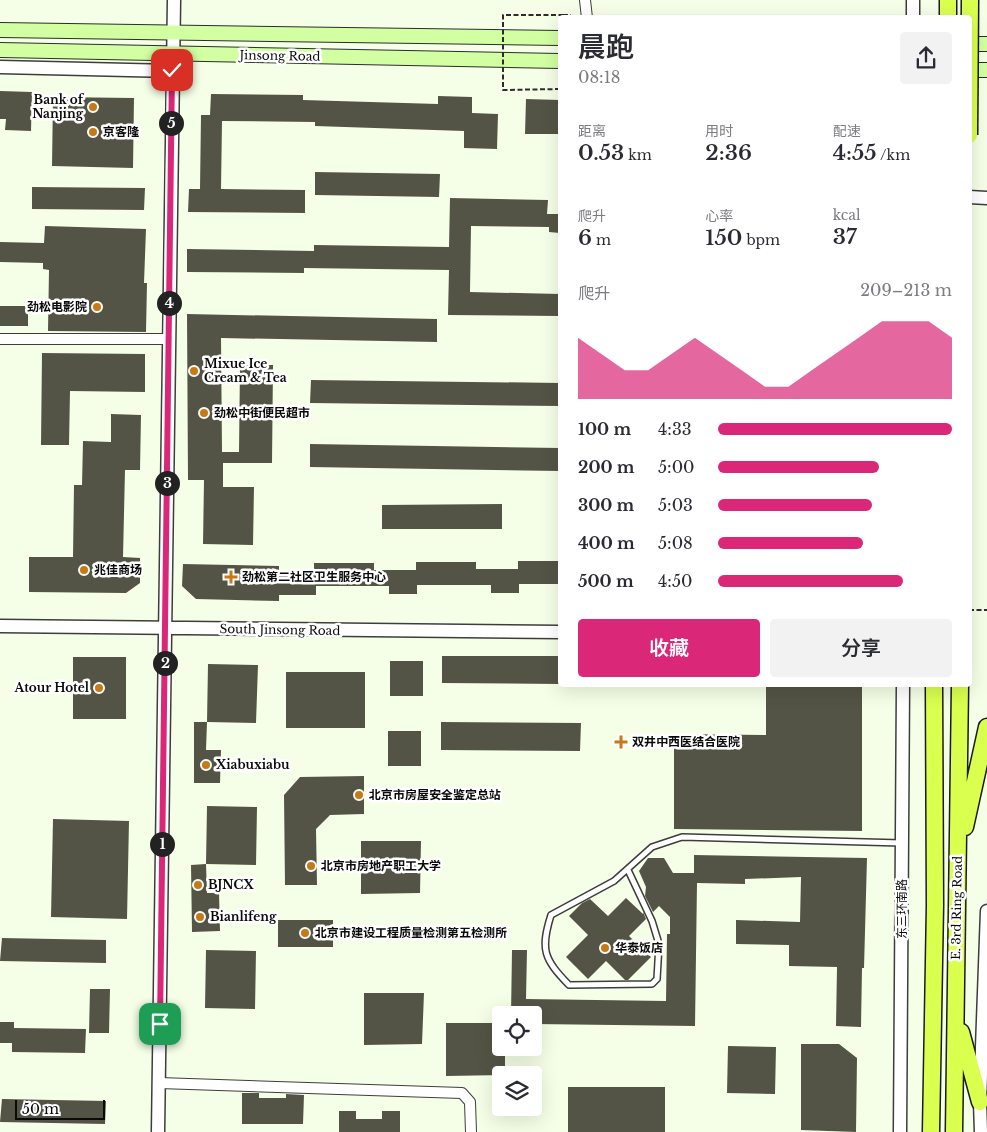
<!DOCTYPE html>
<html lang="zh">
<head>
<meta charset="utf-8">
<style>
  :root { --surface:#fff; --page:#f2f2f3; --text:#2b2b33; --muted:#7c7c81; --accent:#db2777 }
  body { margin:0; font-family:"Libre Baskerville","Noto Sans SC",serif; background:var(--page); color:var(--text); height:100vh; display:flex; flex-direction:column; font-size:19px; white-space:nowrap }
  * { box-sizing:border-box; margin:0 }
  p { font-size:16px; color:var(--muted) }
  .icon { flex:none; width:28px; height:28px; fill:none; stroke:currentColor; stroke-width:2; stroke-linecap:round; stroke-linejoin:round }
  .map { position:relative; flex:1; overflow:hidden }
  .sheet { position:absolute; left:558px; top:15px; width:414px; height:672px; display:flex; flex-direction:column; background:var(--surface); border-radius:5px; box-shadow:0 5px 20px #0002 }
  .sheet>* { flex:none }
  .controls { position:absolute; left:492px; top:1006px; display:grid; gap:10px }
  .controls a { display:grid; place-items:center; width:50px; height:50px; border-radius:5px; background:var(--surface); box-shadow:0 5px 20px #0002; font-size:25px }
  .scale { position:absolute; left:15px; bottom:12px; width:90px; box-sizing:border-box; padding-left:5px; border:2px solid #0a0a0a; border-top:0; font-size:14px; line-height:18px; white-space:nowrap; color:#0a0a0a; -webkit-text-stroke:4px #fff; paint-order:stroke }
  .pin { position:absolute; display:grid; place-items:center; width:42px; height:42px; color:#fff; margin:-21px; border-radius:10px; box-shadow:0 2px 8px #0006 }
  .km { position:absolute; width:25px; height:25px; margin:-12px; border-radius:50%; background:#222; color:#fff; font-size:14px; line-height:25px; text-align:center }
  .round { display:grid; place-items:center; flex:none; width:52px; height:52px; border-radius:5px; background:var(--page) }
  .overview { display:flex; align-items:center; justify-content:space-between; height:85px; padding:0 20px }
  h1 { font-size:28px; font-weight:600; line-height:38px }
  .metrics { display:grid; grid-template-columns:repeat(3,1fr); gap:8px; height:85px; padding:5px 20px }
  .metrics div { display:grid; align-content:center }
  .metrics b { font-size:21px; font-weight:600 }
  .metrics small { font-size:14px; font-weight:400 }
  .metrics p { font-size:14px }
  .chart { height:140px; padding:10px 20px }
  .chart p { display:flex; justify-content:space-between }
  .chart svg { width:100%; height:90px; margin-top:5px; fill:var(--accent); opacity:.7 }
  .primary-button { display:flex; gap:10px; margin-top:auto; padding:10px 20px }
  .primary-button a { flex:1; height:58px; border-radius:5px; background:var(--accent); color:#fff; font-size:20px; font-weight:600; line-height:58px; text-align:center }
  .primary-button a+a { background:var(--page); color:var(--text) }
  ul { padding:0 20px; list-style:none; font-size:16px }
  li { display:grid; grid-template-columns:80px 60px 1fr; align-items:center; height:38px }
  li i { height:12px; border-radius:6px; background:var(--accent) }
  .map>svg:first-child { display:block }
  .building { fill:#545446 }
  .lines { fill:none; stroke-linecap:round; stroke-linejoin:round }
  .service-casing { stroke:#3d3d3d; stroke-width:8 }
  .minor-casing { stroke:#3d3d3d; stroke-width:12 }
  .tertiary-casing { stroke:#3d3d3d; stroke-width:15 }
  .secondary-casing { stroke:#2c2c2c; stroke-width:16 }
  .trunk-casing { stroke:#1b1b1b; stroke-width:19 }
  .path { stroke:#2c2c2c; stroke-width:2; stroke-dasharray:5 2.5; stroke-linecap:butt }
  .service { stroke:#fff; stroke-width:5 }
  .minor { stroke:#fff; stroke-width:10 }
  .tertiary { stroke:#fff; stroke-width:12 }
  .secondary { stroke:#d1ffa2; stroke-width:14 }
  .trunk { stroke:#daff4e; stroke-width:16 }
  .trunk-bridge-casing { stroke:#1b1b1b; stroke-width:19; stroke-linecap:butt }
  .path-bridge { stroke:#2c2c2c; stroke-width:2; stroke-dasharray:5 2.5; stroke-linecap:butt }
  .trunk-bridge { stroke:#daff4e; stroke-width:16 }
  .route-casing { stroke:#fff; stroke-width:10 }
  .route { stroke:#db2777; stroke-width:6 }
  .poi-dot { fill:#c67916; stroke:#fff; stroke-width:2 }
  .labels { text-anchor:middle; stroke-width:5; stroke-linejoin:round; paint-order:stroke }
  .street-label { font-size:12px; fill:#0a0a0a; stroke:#fff }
  .poi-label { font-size:12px; font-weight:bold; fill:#0a0a0a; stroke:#fff; text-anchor:start }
</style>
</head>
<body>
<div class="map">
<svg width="987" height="1132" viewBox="0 0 987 1132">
  <rect width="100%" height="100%" fill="#f5ffe7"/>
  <path class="building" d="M0,91L32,92L31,131L5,130L6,119H0Z
    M211,94L303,95V100L438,104V96L472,97V113L498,114L497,149L464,148V131L315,126V122L222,121L221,189L305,190V213L188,212L189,189H200L201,115H210Z
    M53,97L134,98L133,168L52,166Z
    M526,99L560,100V134H525Z
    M315,172L440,174L439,197L315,195Z
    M32,187L145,188L144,210L32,209Z
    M450,198L548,200L547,214H560V233L549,232V227L471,226L470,292L560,294V316L448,315L449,270L304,268V273L187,272V249L314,251V245L449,247Z
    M45,226L146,229L144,283H147L146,332L48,331L49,270L43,269V263L0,262V242L44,243Z
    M0,306H28V326H0Z
    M187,314L437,319V342L221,338L222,452H239L240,365H273L272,463H223V487H254L253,545L203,544L204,480H188Z
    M42,353L145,354V392L70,391L69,445H41Z
    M311,380L560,383V406L310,403Z
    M111,414L141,415L140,470H125L123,557L140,558V583L126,593L29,592V557H73L74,485H82L83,441L111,442Z
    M310,444L560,448V471L310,467Z
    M502,504V529H382V505Z
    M518,561H560V584H519V593H491V585H417V594H389V586H316V595H279V601L196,599L182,586L183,564L279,566V571H314V563H374V570H416V562H476V569H518Z
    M442,656H560V684L442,683Z
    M73,657H126V719H73Z
    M390,661H423V696H390Z
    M208,664L258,665L256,723L207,722Z
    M286,672H365V728H286Z
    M766,685H862V831L674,829V734L766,735Z
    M194,722H207L206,750H221L220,783H194Z
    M441,722L581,723L580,751L441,750Z
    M388,731H421V766H388Z
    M364,776V814L330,815L316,829L317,885H285L284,795L300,777Z
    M207,806L257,807L256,865L206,864Z
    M53,819L129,821L127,919L51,917Z
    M361,841H421L420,893L361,894Z
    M694,855L867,858L864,968H862L861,1027L836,1026L837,967L789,966V945L736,944V920L800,922L801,877L745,879V884L697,883L695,1026L534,1024V1015H511L512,950H527L526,999L666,1001L667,934H670V917L659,906L653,912L645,896L646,887L639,871L648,858H664L673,873H694Z
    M206,864L207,893H219L220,931L192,932L191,865Z
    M626,898L643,914V912L646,919L629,936L651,957L628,980H625L606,961L588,979L566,957L588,935L569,916L582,903L590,899L608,916Z
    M278,920H333V947H278Z
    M2,938L106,940V963L0,961Z
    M206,950L256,951L255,1009L205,1008Z
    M90,989H110L109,1033H89Z
    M364,993H424L422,1044L364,1045Z
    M0,1022H14V1028L86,1029L85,1053L12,1052V1043H0Z
    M446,1023H501V1048H505V1075L446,1076Z
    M801,1044H839L857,1058L856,1132L801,1130Z
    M728,1046L776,1047L775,1094L727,1093Z
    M568,1087H665V1132H568Z
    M242,1093H259V1098H286V1094L304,1095L303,1124H242Z
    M2,1099L106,1101L105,1124L0,1122Z
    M339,1111H356V1119H382V1111H400V1132H339Z"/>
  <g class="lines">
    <defs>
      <path id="service" d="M628,870L652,921L659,944L657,979L652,984L569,985C544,959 540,950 551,915L614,881L652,847L682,837L902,843"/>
      <path id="minor" d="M585,0L587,18
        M0,339H169
        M159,1083L462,1093L470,1102L471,1132"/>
      <path id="tertiary" d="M913,18V0
        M0,67L172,71
        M969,197L987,198
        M0,626L560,632
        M158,1132L174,0
        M900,1132L903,685
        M981,1132L980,1102L987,911"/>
      <path id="secondary" d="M0,30L560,38
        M969,44H987
        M0,50L560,61
        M969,70H987"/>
      <path id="trunk" d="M948,18V0
        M965,827L987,727
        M961,1032L980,1102
        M931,1132L935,905L934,685
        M954,1132L960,685"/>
    </defs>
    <use href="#service" class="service-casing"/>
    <use href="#minor" class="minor-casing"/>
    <use href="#tertiary" class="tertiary-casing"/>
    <use href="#secondary" class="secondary-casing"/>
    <use href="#trunk" class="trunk-casing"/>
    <path class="path" d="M563,15H571
      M969,610H987"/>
    <use href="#service" class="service"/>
    <use href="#minor" class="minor"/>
    <use href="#tertiary" class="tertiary"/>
    <use href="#secondary" class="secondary"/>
    <use href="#trunk" class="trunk"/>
    <defs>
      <path id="trunk-bridge" d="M969,135L970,0"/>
    </defs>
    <use href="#trunk-bridge" class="trunk-bridge-casing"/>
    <path class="path-bridge" d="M560,89L503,90V15H563"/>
    <use href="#trunk-bridge" class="trunk-bridge"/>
  </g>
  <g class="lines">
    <defs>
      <path id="route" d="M160,1024L172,70"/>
    </defs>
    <use href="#route" class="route-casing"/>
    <use href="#route" class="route"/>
  </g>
  <g class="poi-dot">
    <circle cx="93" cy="107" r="5"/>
    <circle cx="93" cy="132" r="5"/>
    <circle cx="97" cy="307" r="5"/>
    <circle cx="194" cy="371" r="5"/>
    <circle cx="204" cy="413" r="5"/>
    <circle cx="84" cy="570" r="5"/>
    <path d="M228.5 569.5h5v5h5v5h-5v5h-5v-5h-5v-5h5z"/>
    <circle cx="99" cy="688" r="5"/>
    <path d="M618.5 734.5h5v5h5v5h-5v5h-5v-5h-5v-5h5z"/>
    <circle cx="206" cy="765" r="5"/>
    <circle cx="359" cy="795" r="5"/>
    <circle cx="311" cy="866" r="5"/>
    <circle cx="198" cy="885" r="5"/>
    <circle cx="200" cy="917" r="5"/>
    <circle cx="305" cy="933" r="5"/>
    <circle cx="605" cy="948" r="5"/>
  </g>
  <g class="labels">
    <g class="street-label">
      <text transform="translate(280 56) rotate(1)" y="4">Jinsong Road</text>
      <text transform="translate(280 630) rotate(1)" y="4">South Jinsong Road</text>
      <text transform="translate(957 908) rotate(-89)" y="4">E. 3rd Ring Road</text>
      <text transform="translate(902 909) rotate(-90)" y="4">东三环南路</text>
    </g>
    <g class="poi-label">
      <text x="83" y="104" text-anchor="end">Bank of<tspan x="83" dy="14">Nanjing</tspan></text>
      <text x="103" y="136">京客隆</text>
      <text x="87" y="311" text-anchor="end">劲松电影院</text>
      <text x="204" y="368">Mixue Ice<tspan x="204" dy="14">Cream &amp; Tea</tspan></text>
      <text x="214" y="417">劲松中街便民超市</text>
      <text x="94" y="574">兆佳商场</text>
      <text x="242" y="581">劲松第二社区卫生服务中心</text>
      <text x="89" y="692" text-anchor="end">Atour Hotel</text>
      <text x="632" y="746">双井中西医结合医院</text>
      <text x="216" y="769">Xiabuxiabu</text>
      <text x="369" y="799">北京市房屋安全鉴定总站</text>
      <text x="321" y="870">北京市房地产职工大学</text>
      <text x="208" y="889">BJNCX</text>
      <text x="210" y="921">Bianlifeng</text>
      <text x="315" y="937">北京市建设工程质量检测第五检测所</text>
      <text x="615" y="952">华泰饭店</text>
    </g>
  </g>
</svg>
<div class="controls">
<a><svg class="icon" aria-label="locate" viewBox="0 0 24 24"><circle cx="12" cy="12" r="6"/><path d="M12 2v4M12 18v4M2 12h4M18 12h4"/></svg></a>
<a><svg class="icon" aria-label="layers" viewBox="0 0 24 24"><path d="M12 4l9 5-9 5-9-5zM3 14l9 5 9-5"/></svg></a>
</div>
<div class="scale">50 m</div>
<div class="pin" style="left:160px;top:1024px;background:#1e9e55"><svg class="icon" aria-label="arrive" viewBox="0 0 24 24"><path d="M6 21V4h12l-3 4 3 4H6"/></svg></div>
<div class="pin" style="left:172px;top:70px;background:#d93025"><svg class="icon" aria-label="check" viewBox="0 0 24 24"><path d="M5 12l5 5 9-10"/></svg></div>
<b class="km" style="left:162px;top:844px">1</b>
<b class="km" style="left:165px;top:663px">2</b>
<b class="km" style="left:167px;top:483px">3</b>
<b class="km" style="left:169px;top:303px">4</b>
<b class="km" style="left:171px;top:123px">5</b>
<section class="sheet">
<div class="overview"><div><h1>晨跑</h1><p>08:18</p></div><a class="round"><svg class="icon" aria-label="share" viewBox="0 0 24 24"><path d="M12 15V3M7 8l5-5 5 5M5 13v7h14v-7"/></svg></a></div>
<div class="metrics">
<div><p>距离</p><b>0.53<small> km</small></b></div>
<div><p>用时</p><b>2:36</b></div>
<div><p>配速</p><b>4:55<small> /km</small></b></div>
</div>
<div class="metrics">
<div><p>爬升</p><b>6<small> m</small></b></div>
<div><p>心率</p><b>150<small> bpm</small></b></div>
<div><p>kcal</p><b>37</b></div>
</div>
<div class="chart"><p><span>爬升</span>209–213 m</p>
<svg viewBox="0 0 160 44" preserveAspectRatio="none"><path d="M0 44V14L10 22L20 30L30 30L40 22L50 14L60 22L70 30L80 38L90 38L100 30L110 22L120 14L130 6L140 6L150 6L160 14V44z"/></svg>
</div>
<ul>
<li><b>100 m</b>4:33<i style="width:100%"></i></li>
<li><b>200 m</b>5:00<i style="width:69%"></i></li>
<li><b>300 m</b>5:03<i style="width:66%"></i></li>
<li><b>400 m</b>5:08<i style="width:62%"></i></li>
<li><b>500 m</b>4:50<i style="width:79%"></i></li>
</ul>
<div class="primary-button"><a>收藏</a><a>分享</a></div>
</section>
</div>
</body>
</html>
